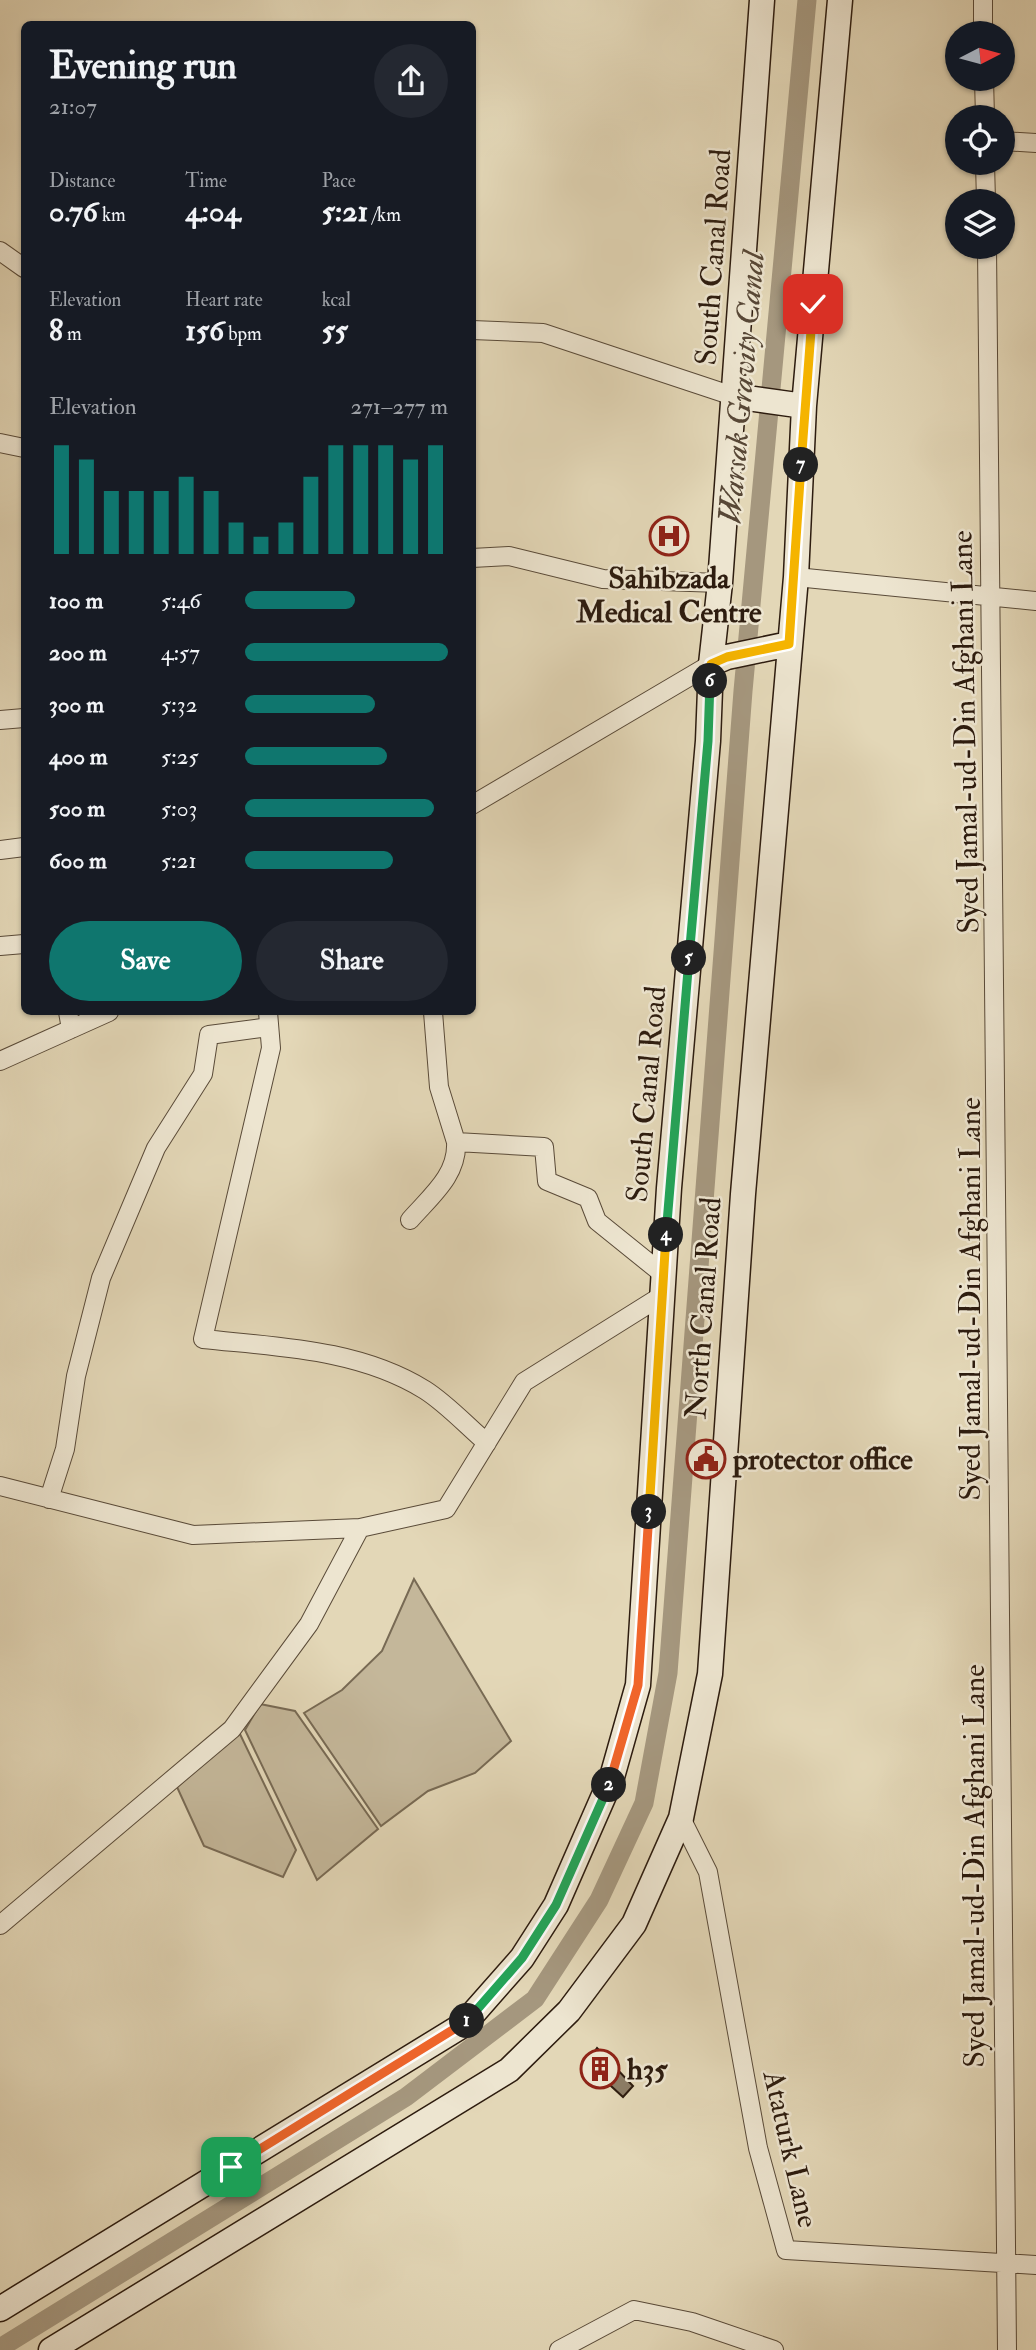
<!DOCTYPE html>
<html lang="en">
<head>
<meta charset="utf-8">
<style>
  :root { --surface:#171b24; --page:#242831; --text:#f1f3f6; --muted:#9ea1a6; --accent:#0f766e }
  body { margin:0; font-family:"IM FELL Double Pica",serif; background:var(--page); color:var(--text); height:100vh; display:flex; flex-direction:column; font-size:26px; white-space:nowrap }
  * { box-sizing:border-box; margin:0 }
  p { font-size:23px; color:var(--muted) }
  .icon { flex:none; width:38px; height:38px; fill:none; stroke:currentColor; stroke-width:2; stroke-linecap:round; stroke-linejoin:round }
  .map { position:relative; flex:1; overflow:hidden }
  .sheet { position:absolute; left:21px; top:21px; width:455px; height:994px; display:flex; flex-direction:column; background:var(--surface); border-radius:10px; box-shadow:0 2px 5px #0004 }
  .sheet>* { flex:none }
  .needle { width:46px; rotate:84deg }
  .fabs { position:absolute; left:945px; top:21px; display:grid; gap:14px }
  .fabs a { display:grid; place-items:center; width:70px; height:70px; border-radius:50%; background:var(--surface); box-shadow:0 2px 5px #0004; font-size:35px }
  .pin { position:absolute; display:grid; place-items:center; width:60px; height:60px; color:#fff; margin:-30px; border-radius:14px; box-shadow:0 4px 10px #0006 }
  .km { position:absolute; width:35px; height:35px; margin:-18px; border-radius:50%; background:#222; color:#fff; font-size:19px; line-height:35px; text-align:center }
  .round { display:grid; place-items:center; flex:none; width:74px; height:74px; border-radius:37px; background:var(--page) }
  .overview { display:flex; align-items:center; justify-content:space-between; height:119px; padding:0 28px }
  h1 { font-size:38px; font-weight:800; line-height:52px }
  .metrics { display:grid; grid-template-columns:repeat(3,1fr); gap:10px; height:119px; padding:7px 28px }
  .metrics div { display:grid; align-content:center }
  .metrics b { font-size:30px; font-weight:800 }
  .metrics small { font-size:19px; font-weight:400 }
  .metrics p { font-size:19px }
  .chart { height:196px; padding:14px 28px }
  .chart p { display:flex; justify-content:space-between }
  .chart svg { width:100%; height:126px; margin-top:7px; stroke:var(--accent); stroke-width:6 }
  .cta { display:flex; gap:14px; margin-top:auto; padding:14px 28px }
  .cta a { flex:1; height:80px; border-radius:42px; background:var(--accent); color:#fff; font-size:28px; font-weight:800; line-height:80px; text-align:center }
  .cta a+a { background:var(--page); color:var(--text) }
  ul { padding:0 28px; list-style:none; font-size:23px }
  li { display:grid; grid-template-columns:112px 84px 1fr; align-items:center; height:52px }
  li i { height:18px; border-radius:9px; background:var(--accent) }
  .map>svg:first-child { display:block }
  .green { fill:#c4b79a; stroke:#786a54; stroke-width:2 }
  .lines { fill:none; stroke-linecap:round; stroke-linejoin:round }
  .canal { stroke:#a5977e; stroke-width:19 }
  .building { fill:#8c7d66; stroke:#2d1c0f; stroke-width:2 }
  .street-casing { stroke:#5a4b39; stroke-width:20 }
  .secondary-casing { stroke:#2d1c0f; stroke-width:27 }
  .street { stroke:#ede5d0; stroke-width:18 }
  .secondary { stroke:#ede5d0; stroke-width:24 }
  .split-1-casing { stroke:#fff; stroke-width:14 }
  .split-2-casing { stroke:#fff; stroke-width:14 }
  .split-3-casing { stroke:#fff; stroke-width:14 }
  .split-4-casing { stroke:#fff; stroke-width:14 }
  .split-5-casing { stroke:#fff; stroke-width:14 }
  .split-6-casing { stroke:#fff; stroke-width:14 }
  .split-7-casing { stroke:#fff; stroke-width:14 }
  .split-8-casing { stroke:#fff; stroke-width:14 }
  .split-1 { stroke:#f0652b; stroke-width:9 }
  .split-2 { stroke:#22a559; stroke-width:9 }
  .split-3 { stroke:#f0652b; stroke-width:9 }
  .split-4 { stroke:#f5b400; stroke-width:9 }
  .split-5 { stroke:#22a559; stroke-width:9 }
  .split-6 { stroke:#22a559; stroke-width:9 }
  .split-7 { stroke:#f5b400; stroke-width:9 }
  .split-8 { stroke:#f5b400; stroke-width:9 }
  .labels { text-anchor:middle; stroke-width:5; stroke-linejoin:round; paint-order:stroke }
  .street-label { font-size:30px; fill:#2d1c0f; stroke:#ede5d0 }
  .poi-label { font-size:30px; font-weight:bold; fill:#2d1c0f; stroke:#ede5d0; text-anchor:start }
  .water-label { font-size:32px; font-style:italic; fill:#574736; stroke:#ede5d0 }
</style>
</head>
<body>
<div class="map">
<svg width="1036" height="2350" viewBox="0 0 1036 2350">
  <rect width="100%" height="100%" fill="#e3d7b7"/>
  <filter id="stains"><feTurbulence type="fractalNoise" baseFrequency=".00286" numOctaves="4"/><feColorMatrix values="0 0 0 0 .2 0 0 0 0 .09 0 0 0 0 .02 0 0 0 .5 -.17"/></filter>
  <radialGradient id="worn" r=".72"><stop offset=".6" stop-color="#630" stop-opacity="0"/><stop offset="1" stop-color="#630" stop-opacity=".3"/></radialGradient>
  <path class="green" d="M414,1579L511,1741L475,1773L428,1791L381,1826L304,1713L342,1690L382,1651Z
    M260,1704L295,1711L378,1829L317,1880L245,1730Z
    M239,1732L296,1850L283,1877L204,1846L177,1787Z"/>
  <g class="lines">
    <path class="canal" d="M0,2348L406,2097L535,1999L599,1900L644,1803L668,1673L743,691L807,0"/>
  </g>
  <path class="building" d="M597,2048L633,2086L623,2097L586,2063Z"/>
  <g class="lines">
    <defs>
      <path id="street" d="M983,0V33
        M984,79L985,117
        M1003,141L1036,143
        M985,163L986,201
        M987,247L1007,2350
        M0,251L24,268
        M472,330L543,333L733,396
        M0,443L24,448
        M472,558L509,556L603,579L720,583
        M796,577L1036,601
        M0,720L24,718
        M472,805L711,664
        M0,850L24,847
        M0,946L24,944
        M68,1012L71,1029
        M268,1012L271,1048L203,1339C278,1347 359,1349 425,1390C447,1404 467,1426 487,1443
        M433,1012L439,1087L456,1142L544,1147L547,1181L588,1198L597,1221L664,1275
        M0,1061L109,1012
        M410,1220C431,1196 458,1175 456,1142
        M0,1486L193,1535L360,1528L309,1624L232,1729L0,1925
        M49,1499L65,1449L76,1376L101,1278L156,1148L203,1074L209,1035L269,1027
        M360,1528L446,1509L524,1382L663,1295
        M681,1818L708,1872L758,2148L786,2250L1036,2265
        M559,2350L634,2310L692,2322L774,2350"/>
      <path id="secondary" d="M733,396L804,406
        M711,664L727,657L789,644
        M0,2309L463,2025L522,1958L556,1905L612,1777L638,1685L669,1188L708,741L711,664L720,583L762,0
        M51,2350L509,2070L569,2011L634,1924L681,1818L710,1674L743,1194L796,577L804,406L840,0"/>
    </defs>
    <use href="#street" class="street-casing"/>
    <use href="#secondary" class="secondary-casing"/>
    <use href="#street" class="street"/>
    <use href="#secondary" class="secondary"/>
  </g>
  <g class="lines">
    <defs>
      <path id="split-1" d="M231,2167L467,2021"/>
      <path id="split-2" d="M467,2021L522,1958L556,1905L609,1785"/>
      <path id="split-3" d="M609,1785L638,1685L649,1512"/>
      <path id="split-4" d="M649,1512L666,1235"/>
      <path id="split-5" d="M666,1235L689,958"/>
      <path id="split-6" d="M689,958L708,741L710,681"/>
      <path id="split-7" d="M710,681L711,664L727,657L789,644L801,465"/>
      <path id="split-8" d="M801,465L813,304"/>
    </defs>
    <use href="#split-1" class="split-1-casing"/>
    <use href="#split-2" class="split-2-casing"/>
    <use href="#split-3" class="split-3-casing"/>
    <use href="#split-4" class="split-4-casing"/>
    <use href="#split-5" class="split-5-casing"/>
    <use href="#split-6" class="split-6-casing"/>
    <use href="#split-7" class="split-7-casing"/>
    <use href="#split-8" class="split-8-casing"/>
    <use href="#split-1" class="split-1"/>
    <use href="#split-2" class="split-2"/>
    <use href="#split-3" class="split-3"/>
    <use href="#split-4" class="split-4"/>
    <use href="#split-5" class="split-5"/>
    <use href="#split-6" class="split-6"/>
    <use href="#split-7" class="split-7"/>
    <use href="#split-8" class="split-8"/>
  </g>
  <defs>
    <symbol id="hospital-ring" viewBox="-11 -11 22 22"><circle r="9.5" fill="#ede5d0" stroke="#8f2418" stroke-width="1.5"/><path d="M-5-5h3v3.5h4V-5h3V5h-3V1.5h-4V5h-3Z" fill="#8f2418"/></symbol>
    <symbol id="civic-ring" viewBox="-11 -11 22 22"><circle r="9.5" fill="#ede5d0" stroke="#8f2418" stroke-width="1.5"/><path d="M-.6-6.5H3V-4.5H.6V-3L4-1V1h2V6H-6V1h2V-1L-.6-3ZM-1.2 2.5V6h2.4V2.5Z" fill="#8f2418"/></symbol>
    <symbol id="building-ring" viewBox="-11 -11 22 22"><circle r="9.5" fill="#ede5d0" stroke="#8f2418" stroke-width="1.5"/><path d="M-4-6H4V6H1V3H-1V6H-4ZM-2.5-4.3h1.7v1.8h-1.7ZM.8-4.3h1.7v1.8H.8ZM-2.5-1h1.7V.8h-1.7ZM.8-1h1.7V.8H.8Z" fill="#8f2418"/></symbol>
  </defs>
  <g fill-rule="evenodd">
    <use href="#hospital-ring" x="647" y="514" width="44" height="44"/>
    <use href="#civic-ring" x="684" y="1437" width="44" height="44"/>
    <use href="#building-ring" x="578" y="2047" width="44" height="44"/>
  </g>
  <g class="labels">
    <g class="street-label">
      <text transform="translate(713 257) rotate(-86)" y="10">South Canal Road</text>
      <text transform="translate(965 732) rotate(-91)" y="10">Syed Jamal-ud-Din Afghani Lane</text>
      <text transform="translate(646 1094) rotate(-85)" y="10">South Canal Road</text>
      <text transform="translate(970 1299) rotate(-90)" y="10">Syed Jamal-ud-Din Afghani Lane</text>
      <text transform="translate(703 1308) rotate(-86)" y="10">North Canal Road</text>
      <text transform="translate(974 1866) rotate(-90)" y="10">Syed Jamal-ud-Din Afghani Lane</text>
      <text transform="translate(791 2149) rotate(77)" y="10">Ataturk Lane</text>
    </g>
    <g class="poi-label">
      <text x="669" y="588" text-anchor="middle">Sahibzada<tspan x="669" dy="34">Medical Centre</tspan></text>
      <text x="733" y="1469">protector office</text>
      <text x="627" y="2079">h35</text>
    </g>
    <g class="water-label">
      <text transform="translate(741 388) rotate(-85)" y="11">Warsak Gravity Canal</text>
    </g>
  </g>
  <rect width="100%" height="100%" filter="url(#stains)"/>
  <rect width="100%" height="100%" fill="url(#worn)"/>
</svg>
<div class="fabs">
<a><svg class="needle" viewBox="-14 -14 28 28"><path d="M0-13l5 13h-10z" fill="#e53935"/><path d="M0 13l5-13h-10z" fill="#9ea1a6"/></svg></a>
<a><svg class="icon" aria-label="locate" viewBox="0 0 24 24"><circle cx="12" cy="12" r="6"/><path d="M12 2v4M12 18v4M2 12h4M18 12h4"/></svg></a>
<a><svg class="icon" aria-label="layers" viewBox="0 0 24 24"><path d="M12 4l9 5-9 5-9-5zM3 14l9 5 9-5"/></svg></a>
</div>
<div class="pin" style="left:231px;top:2167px;background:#1e9e55"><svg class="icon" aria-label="arrive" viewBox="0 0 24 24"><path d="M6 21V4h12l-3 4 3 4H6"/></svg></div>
<div class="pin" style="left:813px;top:304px;background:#d93025"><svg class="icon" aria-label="check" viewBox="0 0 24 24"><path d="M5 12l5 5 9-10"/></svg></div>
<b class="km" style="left:467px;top:2021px">1</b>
<b class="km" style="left:609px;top:1785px">2</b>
<b class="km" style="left:649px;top:1512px">3</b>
<b class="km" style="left:666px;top:1235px">4</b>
<b class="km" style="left:689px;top:958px">5</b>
<b class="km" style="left:710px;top:681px">6</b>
<b class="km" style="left:801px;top:465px">7</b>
<section class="sheet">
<div class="overview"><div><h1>Evening run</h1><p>21:07</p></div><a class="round"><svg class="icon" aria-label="share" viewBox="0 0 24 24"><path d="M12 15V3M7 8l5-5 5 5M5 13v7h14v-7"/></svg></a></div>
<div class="metrics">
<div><p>Distance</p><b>0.76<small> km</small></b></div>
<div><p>Time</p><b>4:04</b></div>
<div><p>Pace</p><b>5:21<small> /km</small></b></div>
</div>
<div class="metrics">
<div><p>Elevation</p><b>8<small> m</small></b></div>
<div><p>Heart rate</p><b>156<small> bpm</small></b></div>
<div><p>kcal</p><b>55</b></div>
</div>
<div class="chart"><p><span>Elevation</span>271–277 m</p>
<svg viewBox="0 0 160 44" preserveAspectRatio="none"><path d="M5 44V6M15 44V11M25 44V22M35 44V22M45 44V22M55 44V17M65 44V22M75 44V33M85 44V38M95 44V33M105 44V17M115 44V6M125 44V6M135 44V6M145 44V11M155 44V6"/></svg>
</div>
<ul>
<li><b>100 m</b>5:46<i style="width:54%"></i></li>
<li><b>200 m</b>4:57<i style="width:100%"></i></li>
<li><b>300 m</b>5:32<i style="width:64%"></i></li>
<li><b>400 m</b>5:25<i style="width:70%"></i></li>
<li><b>500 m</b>5:03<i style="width:93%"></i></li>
<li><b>600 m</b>5:21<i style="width:73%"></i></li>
</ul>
<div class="cta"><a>Save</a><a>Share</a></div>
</section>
</div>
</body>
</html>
